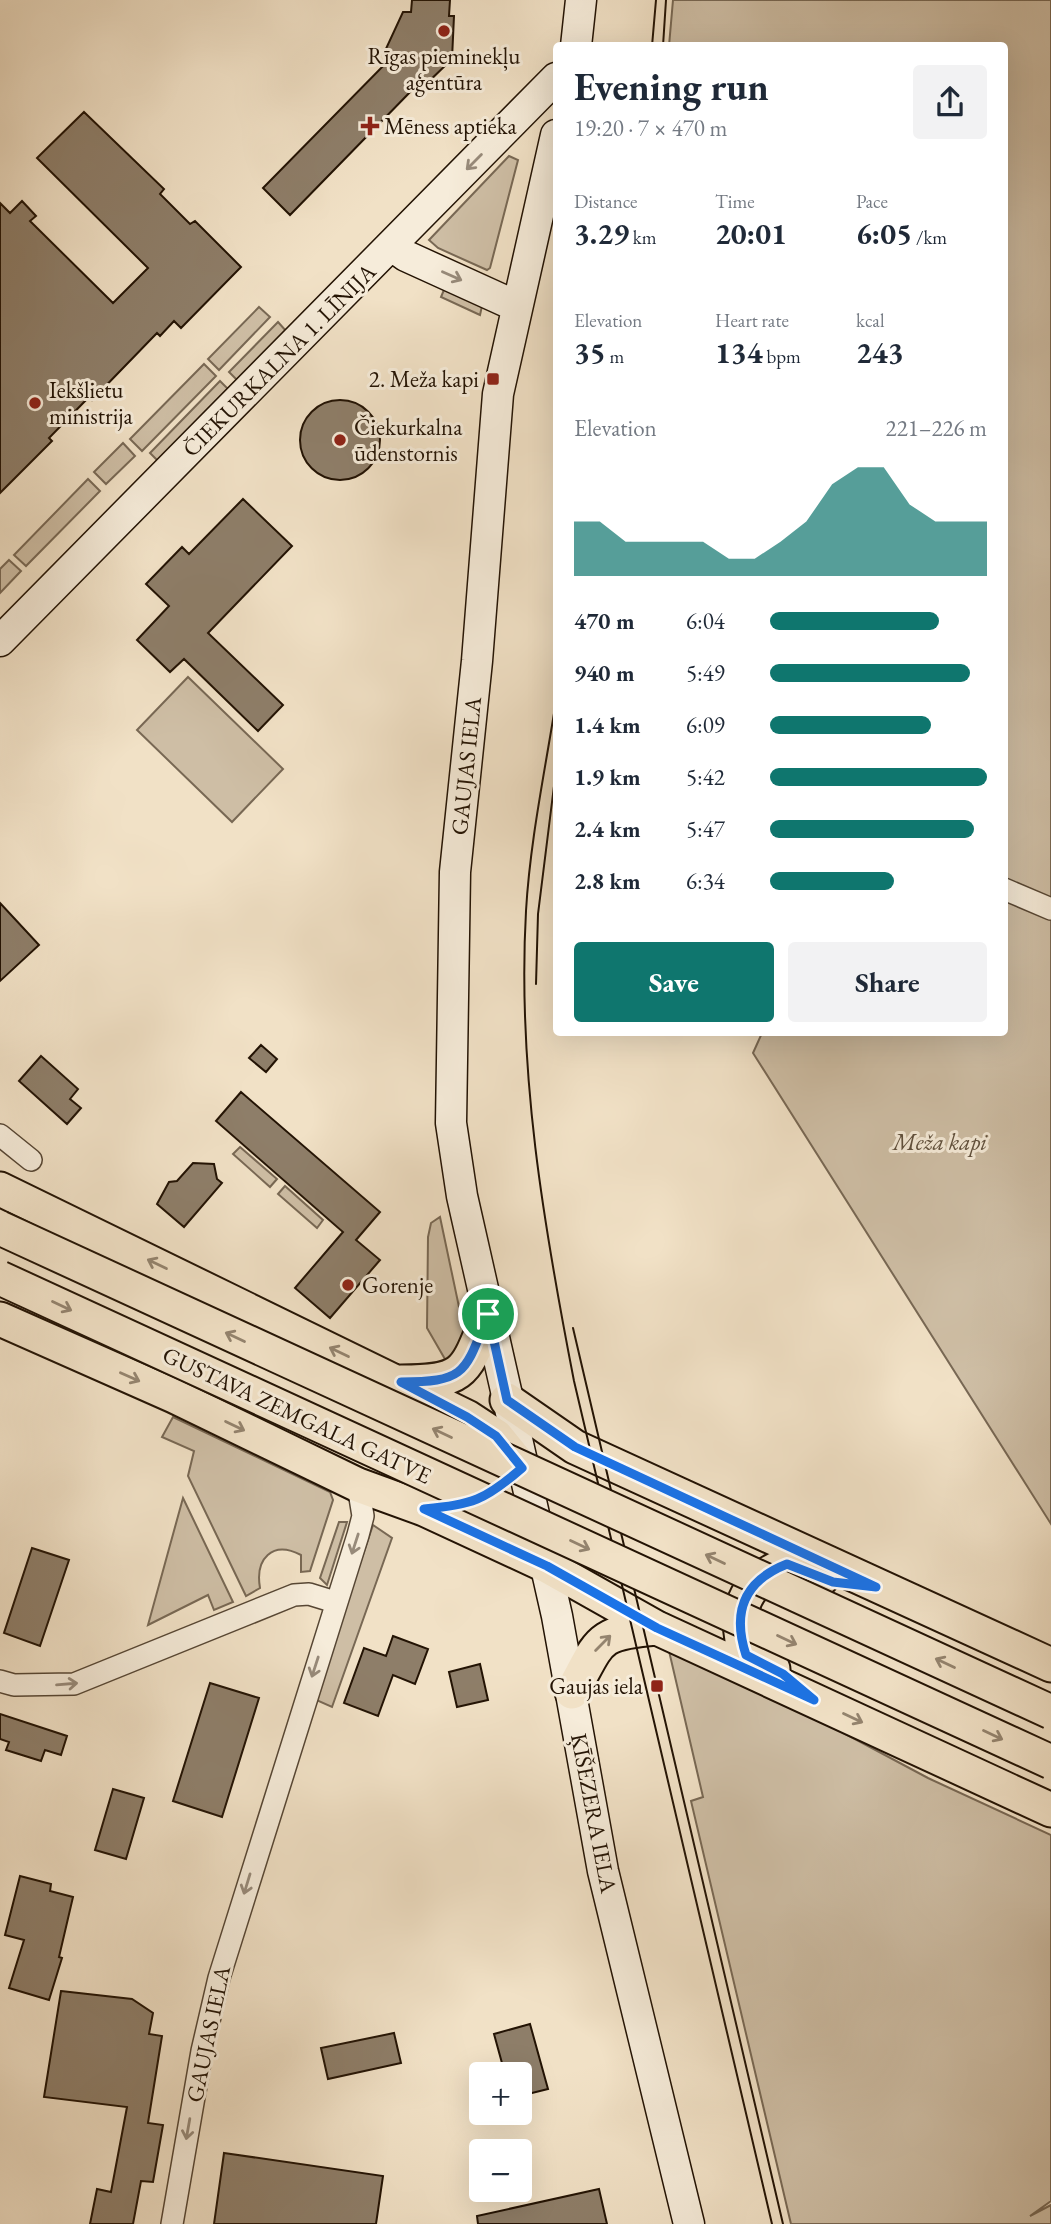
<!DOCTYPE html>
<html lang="en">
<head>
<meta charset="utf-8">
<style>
  :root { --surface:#fff; --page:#f2f2f3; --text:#1f2937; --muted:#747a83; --accent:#0f766e }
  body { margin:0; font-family:"EB Garamond",serif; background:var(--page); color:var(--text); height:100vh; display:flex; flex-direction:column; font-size:26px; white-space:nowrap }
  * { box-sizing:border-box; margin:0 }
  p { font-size:23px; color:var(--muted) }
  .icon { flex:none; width:38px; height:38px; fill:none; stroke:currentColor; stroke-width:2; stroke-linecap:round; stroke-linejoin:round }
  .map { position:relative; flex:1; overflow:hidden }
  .sheet { position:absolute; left:553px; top:42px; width:455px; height:994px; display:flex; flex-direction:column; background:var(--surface); border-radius:7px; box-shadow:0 7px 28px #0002 }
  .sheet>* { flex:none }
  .tools { position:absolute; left:469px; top:2062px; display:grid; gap:14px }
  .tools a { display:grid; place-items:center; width:63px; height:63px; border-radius:7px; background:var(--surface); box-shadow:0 7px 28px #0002; font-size:35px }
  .pin { position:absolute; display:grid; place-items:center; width:60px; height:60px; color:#fff; margin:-30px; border:4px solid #fff; border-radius:50%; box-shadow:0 2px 7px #0007 }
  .round { display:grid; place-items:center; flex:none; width:74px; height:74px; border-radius:7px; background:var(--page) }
  .overview { display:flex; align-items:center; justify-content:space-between; height:119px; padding:0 21px }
  h1 { font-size:38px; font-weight:700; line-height:52px }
  .figures { display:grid; grid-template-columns:repeat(3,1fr); gap:10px; height:119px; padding:7px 21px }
  .figures div { display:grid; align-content:center }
  .figures b { font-size:30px; font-weight:700 }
  .figures small { font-size:19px; font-weight:400 }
  .figures p { font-size:19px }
  .chart { height:196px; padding:14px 21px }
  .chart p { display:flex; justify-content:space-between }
  .chart svg { width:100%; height:126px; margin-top:7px; fill:var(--accent); opacity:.7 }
  .cta { display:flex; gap:14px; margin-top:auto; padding:14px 21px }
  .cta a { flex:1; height:80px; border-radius:7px; background:var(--accent); color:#fff; font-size:28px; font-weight:700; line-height:80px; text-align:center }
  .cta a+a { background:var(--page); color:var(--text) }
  ul { padding:0 21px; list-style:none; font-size:23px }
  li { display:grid; grid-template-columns:112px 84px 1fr; align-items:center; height:52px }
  li i { height:18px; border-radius:9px; background:var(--accent) }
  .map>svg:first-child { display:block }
  .green { fill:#cebea5; stroke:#786854; stroke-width:2 }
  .building { fill:#8e7e69; stroke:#231304; stroke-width:2 }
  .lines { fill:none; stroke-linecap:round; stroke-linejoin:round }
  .street-casing { stroke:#564634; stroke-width:24 }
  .secondary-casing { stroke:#231304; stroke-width:33 }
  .primary-casing { stroke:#231304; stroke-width:37 }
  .street { stroke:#f6ecda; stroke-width:21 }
  .secondary { stroke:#f6ecda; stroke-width:30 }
  .primary { stroke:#f1e1c6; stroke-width:33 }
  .tram { stroke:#231304; stroke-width:2 }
  .primary-bridge-casing { stroke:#231304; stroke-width:37; stroke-linecap:butt }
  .primary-bridge { stroke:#f1e1c6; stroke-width:33 }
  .oneway { stroke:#978a7a }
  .oneway2 { stroke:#94846f }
  .route-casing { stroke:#fff; stroke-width:14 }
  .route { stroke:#1a73e8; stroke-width:9 }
  .poi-dot { fill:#8f2418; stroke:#f6ecda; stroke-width:2.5 }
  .labels { text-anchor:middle; stroke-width:6; stroke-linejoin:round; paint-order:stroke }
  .poi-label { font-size:23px; fill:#231304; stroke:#f6ecda; text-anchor:start }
  .street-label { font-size:23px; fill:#231304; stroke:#f6ecda }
  .park-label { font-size:23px; font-style:italic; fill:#5f4f3c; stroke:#f6ecda }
</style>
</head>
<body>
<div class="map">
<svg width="1051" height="2224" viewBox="0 0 1051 2224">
  <rect width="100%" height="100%" fill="#f1e1c6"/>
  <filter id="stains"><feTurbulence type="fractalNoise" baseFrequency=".00286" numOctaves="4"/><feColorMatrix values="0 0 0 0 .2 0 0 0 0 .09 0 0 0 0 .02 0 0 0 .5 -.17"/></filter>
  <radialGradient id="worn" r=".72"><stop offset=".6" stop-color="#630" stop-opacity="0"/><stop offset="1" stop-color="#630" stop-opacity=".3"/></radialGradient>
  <path class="green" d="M673,0H1051V1524L753,1053L762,1033L1004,1032V46H669Z
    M509,156L518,160L490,268L487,270L438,248L429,240Z
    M446,285L482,306L480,315L441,297Z
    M259,307L270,317L219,370L208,359Z
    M278,322L287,332L239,382L229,372Z
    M204,364L216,376L142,451L130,439Z
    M220,381L230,391L160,463L150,453Z
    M123,443L135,456L106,484L94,472Z
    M88,479L100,491L26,566L14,555Z
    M9,560L21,571L0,593V569Z
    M188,677L283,769L232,822L137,730Z
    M240,1147L277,1179L270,1187L233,1154Z
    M285,1186L323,1220L317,1228L278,1194Z
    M440,1217L466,1340L449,1366L427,1328L428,1237L431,1223Z
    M173,1417L330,1492L333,1500L310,1571L301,1572V1555C272,1540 255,1559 260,1588L246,1596L188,1476L194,1451L162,1437Z
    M183,1498L233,1602L214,1610L208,1595L148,1625Z
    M339,1522H347L327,1585L320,1578Z
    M373,1525L392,1538L332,1707L314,1699Z
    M669,1651L793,1706L928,1778L1051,1835V2201L1030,2216L1051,2205V2224H791L691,1801L703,1797Z"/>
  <path class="building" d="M412,0H450L449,16H454L452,59L421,89L417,85L290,215L263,188L390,59L384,53L403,12H411Z
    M84,112L164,189L160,194L190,224L195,221L241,267L181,328L174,321L160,336L157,333L92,400L89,397L49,438L52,441L0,493V203L10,213L22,201L36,216L30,221L113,303L148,268L37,158Z
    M300 440a40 40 0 1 1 80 0a40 40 0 1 1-80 0Z
    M243,499L292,546L208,633L283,705L258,731L184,659L170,672L137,640L169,606L146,584L182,547L189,554Z
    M0,903L39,945L0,981Z
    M261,1045L277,1059L266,1072L249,1058Z
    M41,1056L78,1089L70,1099L81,1108L67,1124L19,1081Z
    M241,1092L380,1212L356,1240L380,1260L330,1318L295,1288L343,1232L216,1121Z
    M193,1163L214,1164L217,1179L222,1183L184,1227L157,1204L169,1182L177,1181Z
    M32,1548L69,1560L40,1646L4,1633Z
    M393,1636L428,1649L415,1684L393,1675L378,1716L344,1703L364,1648L386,1656Z
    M480,1664L488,1700L457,1707L449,1672Z
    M210,1683L259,1698L222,1817L173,1801Z
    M0,1714L67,1736L61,1755L45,1750L41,1761L6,1750L9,1742L0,1739Z
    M113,1789L144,1798L126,1859L95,1850Z
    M20,1876L51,1884L50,1891L73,1897L59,1957L62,1958L49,2000L9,1988L24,1940L5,1935Z
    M61,1991L132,1999L153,2013L149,2034L162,2036L148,2123L163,2125L153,2182L141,2181L133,2224H90L97,2189L111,2192L127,2107L44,2097Z
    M530,2024L548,2089L520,2096V2074H505L494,2034Z
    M394,2033L401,2063L328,2079L321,2048Z
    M224,2153L383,2176L376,2224H214Z
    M599,2189L607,2224H478L477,2216Z"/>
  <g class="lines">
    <defs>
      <path id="street" d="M1004,889L1051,909
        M0,1135L31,1160
        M0,1681L14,1685L74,1684L294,1595L309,1594L335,1602
        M172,2224L202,2051L219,1978L358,1535L363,1516L358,1485"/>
      <path id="secondary" d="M576,46L581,0
        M556,135L498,394L477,661L455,872L451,1123L462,1196L557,1616L603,1871L689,2224
        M392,246L406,256L516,306
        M0,641L556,78"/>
      <path id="primary" d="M0,1189L467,1417L496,1436L522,1468
        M0,1319L174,1396L358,1485L424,1509L547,1566L657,1628L1051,1810
        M401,1382C467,1382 465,1372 489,1314
        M507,1400L575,1447L1051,1665
        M773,1669L746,1655C732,1612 744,1581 787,1564L822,1578
        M572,1692C601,1640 595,1633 657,1628"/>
    </defs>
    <use href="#street" class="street-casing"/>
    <use href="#secondary" class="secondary-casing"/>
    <use href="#primary" class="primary-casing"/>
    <use href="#street" class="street"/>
    <use href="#secondary" class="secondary"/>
    <use href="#primary" class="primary"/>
    <path class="tram" d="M652,46L656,0
      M663,46L666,0
      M556,701C545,771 530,841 526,911C517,1070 544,1227 574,1381L772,2224
      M536,984L538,914L556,770
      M573,1328L783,2224"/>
    <defs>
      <path id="primary-bridge" d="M0,1228L1051,1712
        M0,1278L1051,1762"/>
    </defs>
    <use href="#primary-bridge" class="primary-bridge-casing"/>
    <use href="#primary-bridge" class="primary-bridge"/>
  </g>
  <defs><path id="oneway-shaft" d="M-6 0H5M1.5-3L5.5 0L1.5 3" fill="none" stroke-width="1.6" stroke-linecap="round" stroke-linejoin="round" transform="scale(1.75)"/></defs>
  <g class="oneway">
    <use href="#oneway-shaft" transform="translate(474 162) rotate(135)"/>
    <use href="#oneway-shaft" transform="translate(452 276) rotate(24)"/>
    <use href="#oneway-shaft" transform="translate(355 1544) rotate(108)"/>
    <use href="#oneway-shaft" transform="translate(315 1667) rotate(108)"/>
    <use href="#oneway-shaft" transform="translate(67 1684) rotate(-5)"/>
    <use href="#oneway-shaft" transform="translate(247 1884) rotate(107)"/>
    <use href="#oneway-shaft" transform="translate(188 2129) rotate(100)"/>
  </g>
  <g class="oneway2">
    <use href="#oneway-shaft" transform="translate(157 1264) rotate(-154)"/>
    <use href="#oneway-shaft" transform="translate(62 1306) rotate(25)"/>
    <use href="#oneway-shaft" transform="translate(235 1337) rotate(-155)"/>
    <use href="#oneway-shaft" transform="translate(339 1352) rotate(-154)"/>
    <use href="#oneway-shaft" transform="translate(130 1377) rotate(24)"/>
    <use href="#oneway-shaft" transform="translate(235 1426) rotate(26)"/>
    <use href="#oneway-shaft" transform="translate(442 1433) rotate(-155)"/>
    <use href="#oneway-shaft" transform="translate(580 1545) rotate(25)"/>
    <use href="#oneway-shaft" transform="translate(715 1559) rotate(-155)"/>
    <use href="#oneway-shaft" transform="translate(787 1640) rotate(25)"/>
    <use href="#oneway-shaft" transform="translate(603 1643) rotate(-45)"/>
    <use href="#oneway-shaft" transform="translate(945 1663) rotate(-155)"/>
    <use href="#oneway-shaft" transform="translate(853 1718) rotate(25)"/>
    <use href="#oneway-shaft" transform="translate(993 1735) rotate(25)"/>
  </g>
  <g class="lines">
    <defs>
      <path id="route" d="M488,1314L507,1400L575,1447L876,1587L833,1582L787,1564C744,1581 732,1612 746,1655L783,1674L814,1700L657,1628L547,1566L424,1509C473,1504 484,1501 522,1468L496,1436L467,1417L401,1382C467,1382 465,1372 488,1314Z"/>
    </defs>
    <use href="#route" class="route-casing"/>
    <use href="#route" class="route"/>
  </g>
  <g class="poi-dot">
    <circle cx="444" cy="31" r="7"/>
    <path d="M366.5 115.5h7v7h7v7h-7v7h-7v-7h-7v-7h7z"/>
    <rect x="486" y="372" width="14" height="14" rx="3.5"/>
    <circle cx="35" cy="403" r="7"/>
    <circle cx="340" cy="440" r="7"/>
    <circle cx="348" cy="1285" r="7"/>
    <rect x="650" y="1679" width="14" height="14" rx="3.5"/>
  </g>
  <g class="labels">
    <g class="poi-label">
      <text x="444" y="64" text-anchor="middle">Rīgas pieminekļu<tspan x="444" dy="26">aģentūra</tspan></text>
      <text x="384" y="134">Mēness aptieka</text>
      <text x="479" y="387" text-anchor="end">2. Meža kapi</text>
      <text x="49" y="398">Iekšlietu<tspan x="49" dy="26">ministrija</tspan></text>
      <text x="354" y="435">Čiekurkalna<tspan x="354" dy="26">ūdenstornis</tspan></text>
      <text x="362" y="1293">Gorenje</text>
      <text x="643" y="1694" text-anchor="end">Gaujas iela</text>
    </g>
    <g class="street-label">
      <text transform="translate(279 360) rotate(-45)" y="8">ČIEKURKALNA 1. LĪNIJA</text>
      <text transform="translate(466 766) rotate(-84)" y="8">GAUJAS IELA</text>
      <text transform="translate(297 1415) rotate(25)" y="8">GUSTAVA ZEMGALA GATVE</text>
      <text transform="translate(594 1813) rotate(79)" y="8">ĶĪŠEZERA IELA</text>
      <text transform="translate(208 2034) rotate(-78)" y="8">GAUJAS IELA</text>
    </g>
    <g class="park-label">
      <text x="940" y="1150">Meža kapi</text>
    </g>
  </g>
  <rect width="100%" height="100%" filter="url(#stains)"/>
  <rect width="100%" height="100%" fill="url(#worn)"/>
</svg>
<div class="tools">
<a>+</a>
<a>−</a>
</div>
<div class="pin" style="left:488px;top:1314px;background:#1e9e55"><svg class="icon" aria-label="arrive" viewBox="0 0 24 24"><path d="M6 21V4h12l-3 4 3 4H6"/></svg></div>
<section class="sheet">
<div class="overview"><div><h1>Evening run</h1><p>19:20 · 7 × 470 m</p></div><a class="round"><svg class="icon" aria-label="share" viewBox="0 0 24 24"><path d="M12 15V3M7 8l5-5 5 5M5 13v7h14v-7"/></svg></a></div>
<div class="figures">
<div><p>Distance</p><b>3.29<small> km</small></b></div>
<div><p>Time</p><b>20:01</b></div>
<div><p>Pace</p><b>6:05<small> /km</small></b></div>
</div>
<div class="figures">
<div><p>Elevation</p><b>35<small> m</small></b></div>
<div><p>Heart rate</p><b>134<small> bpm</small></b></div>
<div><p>kcal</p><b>243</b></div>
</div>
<div class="chart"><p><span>Elevation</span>221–226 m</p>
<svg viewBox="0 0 160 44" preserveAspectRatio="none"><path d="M0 44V25L10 25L20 32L30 32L40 32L50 32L60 38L70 38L80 32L90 25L100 12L110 6L120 6L130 19L140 25L150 25L160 25V44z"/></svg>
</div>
<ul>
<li><b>470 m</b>6:04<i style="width:78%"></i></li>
<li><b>940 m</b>5:49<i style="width:92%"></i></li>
<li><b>1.4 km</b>6:09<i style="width:74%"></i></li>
<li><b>1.9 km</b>5:42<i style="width:100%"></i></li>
<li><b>2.4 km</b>5:47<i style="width:94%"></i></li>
<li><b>2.8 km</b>6:34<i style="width:57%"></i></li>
</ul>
<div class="cta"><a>Save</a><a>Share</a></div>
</section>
</div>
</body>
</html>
